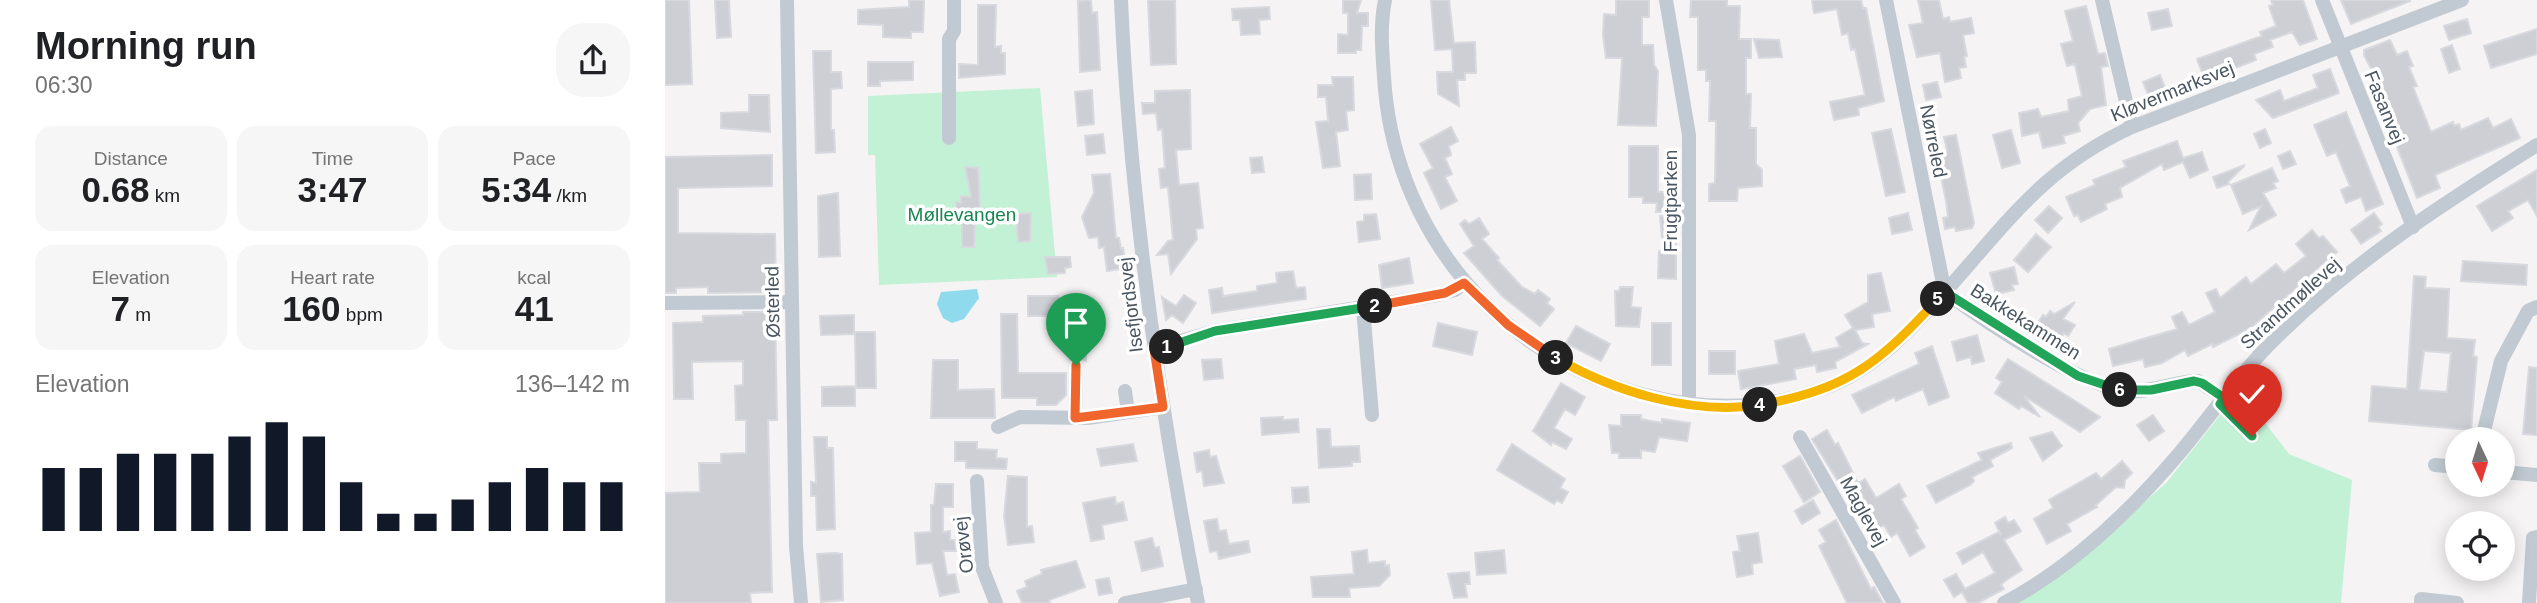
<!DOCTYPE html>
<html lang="en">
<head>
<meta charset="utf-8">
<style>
  :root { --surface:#fff; --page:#f6f6f6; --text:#202124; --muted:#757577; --accent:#111827 }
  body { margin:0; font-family:Arial,sans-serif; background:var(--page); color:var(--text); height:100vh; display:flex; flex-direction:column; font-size:26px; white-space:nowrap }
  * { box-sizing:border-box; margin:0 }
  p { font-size:23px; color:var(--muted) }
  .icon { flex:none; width:38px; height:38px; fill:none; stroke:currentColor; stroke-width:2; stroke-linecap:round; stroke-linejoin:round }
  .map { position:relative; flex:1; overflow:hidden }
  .panel { display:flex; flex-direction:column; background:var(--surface); width:665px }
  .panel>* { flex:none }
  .needle { width:46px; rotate:176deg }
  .fabs { position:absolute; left:1780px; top:427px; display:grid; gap:14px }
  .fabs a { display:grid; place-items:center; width:70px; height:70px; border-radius:50%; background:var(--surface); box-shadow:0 4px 18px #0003; font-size:35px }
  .pin { position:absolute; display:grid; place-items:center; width:60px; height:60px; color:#fff; margin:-72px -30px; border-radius:50% 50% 50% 0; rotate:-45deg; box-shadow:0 0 7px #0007 }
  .pin .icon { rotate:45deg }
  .km { position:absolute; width:35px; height:35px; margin:-18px; border-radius:50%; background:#222; color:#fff; font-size:19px; line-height:35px; text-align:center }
  .round { display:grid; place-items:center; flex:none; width:74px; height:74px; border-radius:28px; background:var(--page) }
  .headline { display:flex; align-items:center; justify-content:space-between; height:119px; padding:0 35px }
  h1 { font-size:38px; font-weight:600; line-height:52px }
  .metrics { display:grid; grid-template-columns:repeat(3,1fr); gap:10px; height:119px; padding:7px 35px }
  .metrics div { display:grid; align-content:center; border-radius:18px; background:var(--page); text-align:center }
  .metrics b { font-size:35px; font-weight:600 }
  .metrics small { font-size:19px; font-weight:400 }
  .metrics p { font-size:19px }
  .chart { height:196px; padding:14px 35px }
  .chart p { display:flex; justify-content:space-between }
  .chart svg { width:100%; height:126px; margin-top:7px; stroke:var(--accent); stroke-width:6 }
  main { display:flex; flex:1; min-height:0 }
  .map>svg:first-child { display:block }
  .green { fill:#c3f1d5 }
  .water { fill:#90daee }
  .building { fill:#cdcfd5; stroke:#d7d9de; stroke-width:2; fill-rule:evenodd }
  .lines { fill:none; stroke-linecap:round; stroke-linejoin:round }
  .minor { stroke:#c1cad2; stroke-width:14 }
  .split-1-casing { stroke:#fff; stroke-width:14 }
  .split-2-casing { stroke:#fff; stroke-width:14 }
  .split-3-casing { stroke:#fff; stroke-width:14 }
  .split-4-casing { stroke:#fff; stroke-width:14 }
  .split-5-casing { stroke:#fff; stroke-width:14 }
  .split-6-casing { stroke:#fff; stroke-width:14 }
  .split-7-casing { stroke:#fff; stroke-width:14 }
  .split-1 { stroke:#f0652b; stroke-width:9 }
  .split-2 { stroke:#22a559; stroke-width:9 }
  .split-3 { stroke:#f0652b; stroke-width:9 }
  .split-4 { stroke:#f5b400; stroke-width:9 }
  .split-5 { stroke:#f5b400; stroke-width:9 }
  .split-6 { stroke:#22a559; stroke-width:9 }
  .split-7 { stroke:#22a559; stroke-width:9 }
  .labels { text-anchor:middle; stroke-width:7; stroke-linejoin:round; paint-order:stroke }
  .street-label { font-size:19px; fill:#4a5661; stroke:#fff }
  .park-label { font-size:19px; fill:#17864f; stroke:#fff }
</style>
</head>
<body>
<main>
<section class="panel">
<div class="headline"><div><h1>Morning run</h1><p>06:30</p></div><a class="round"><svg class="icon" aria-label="share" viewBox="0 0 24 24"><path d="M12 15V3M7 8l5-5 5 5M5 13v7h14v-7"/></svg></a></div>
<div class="metrics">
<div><p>Distance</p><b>0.68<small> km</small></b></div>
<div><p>Time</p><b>3:47</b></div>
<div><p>Pace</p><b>5:34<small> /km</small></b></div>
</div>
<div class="metrics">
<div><p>Elevation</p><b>7<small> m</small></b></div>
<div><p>Heart rate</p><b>160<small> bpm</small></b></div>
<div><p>kcal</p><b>41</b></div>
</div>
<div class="chart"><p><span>Elevation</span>136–142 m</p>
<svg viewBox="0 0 160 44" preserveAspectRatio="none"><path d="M5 44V22M15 44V22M25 44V17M35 44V17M45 44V17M55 44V11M65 44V6M75 44V11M85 44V27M95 44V38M105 44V38M115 44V33M125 44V27M135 44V22M145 44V27M155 44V27"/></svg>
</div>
</section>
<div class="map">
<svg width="1872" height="603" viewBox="0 0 1872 603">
  <rect width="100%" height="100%" fill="#f5f3f3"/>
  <path class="green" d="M375,88L392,277L214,285L210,155H203V96Z
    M1575,390L1624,454L1687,480L1676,603H1352L1431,545L1502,482Z"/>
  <path class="water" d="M312,289L314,298L299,319L287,323L278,318L272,304L276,292Z"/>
  <path class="building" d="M0,0H24L27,84L0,85Z
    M50,0H64L66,37L52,38Z
    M244,0H259L258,32H246V38L218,37V25L193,24V10L244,7Z
    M426,0L427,13L432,12L435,70L415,72L413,1Z
    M483,0H510L511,64L486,65Z
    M678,0H696L692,13H703V26H697L696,50H691V53H673V34L683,35V13H678Z
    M766,0H784L789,43L810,42L811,73H800V80H792L794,106L773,94L772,72H788L787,49L770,50Z
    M951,0H984V17H977V45H988L989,65L993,71L991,126L953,125L957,58H941L938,35L939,14L951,15Z
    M1026,0H1062V6H1075L1074,39H1086V58H1081V94H1086L1085,128H1091V164L1097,170V186L1073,188L1072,201H1044V184L1050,183L1051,121H1044L1045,81H1041V70H1033V17H1025Z
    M1147,0H1196L1198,8H1201L1219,101L1193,108L1194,115L1169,120L1165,102L1200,95L1190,49L1186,50L1183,33L1177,35L1172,9L1149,13Z
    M1253,0H1274L1278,19L1284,17L1285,22L1306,18L1309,33L1298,35L1302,56L1299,57L1301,67L1294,68L1296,78L1280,82L1275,53L1252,57L1244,25L1258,23Z
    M1606,0H1638L1652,39L1635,45L1627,32L1605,40L1608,47L1589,54L1591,60L1540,80L1532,59L1597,36L1595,32L1611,26L1604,6L1608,5Z
    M1676,0H1745V1L1686,24Z
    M313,5H331L330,47L336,46V53H340V74L294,78V64L313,65Z
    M1421,6L1433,54L1440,53L1443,66L1436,67L1441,105L1425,109L1413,123L1415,131L1398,136L1400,143L1378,148L1374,132L1357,136L1354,113L1373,109L1376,117L1404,111L1403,100L1417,96L1410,64L1402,66L1396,44L1408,41L1400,11Z
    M604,7L605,19L594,20L595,34L576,35L575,20H568L567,9Z
    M1503,9L1507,26L1487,30L1483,13Z
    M1802,19L1806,33L1784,40L1779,26Z
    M1872,29V54L1826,68L1819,46Z
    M1089,39L1114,40L1117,57L1094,58Z
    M1725,40L1732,55L1742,51L1748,66L1744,67L1752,86L1748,87L1766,132L1788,122L1789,126L1794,124L1796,130L1823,118L1828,128L1846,119L1855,138L1770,175L1775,188L1752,198L1716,106L1719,105L1716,98L1720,96L1699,55V50Z
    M1787,45L1795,69L1784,73L1776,49Z
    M148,51H166V72H176L177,88L166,89V130H169L170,152L151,153Z
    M203,62H248V80L215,81V86H203Z
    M1665,69L1674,93L1608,118L1591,100L1615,90L1619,101L1653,88L1648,75Z
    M1495,75L1503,95L1486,102L1478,82Z
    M667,77H688L689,110L681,111L683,130L671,132L675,166L658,168L651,122L663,121L661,97H653V85H668Z
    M1272,82L1276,97L1261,100L1258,85Z
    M427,90L429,124L413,126L410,92Z
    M525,90L526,149L511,150L514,185L533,183L538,228L531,229L532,239L506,274L503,254L492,255L503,241L508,240L503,187L496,188L494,169L500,168L497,129L493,130L491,113L478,114L477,103H490V91Z
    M84,95H104L105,132L56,128V113L84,112Z
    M1681,112L1718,204L1701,211L1696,197L1681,203L1676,190L1685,186L1671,152L1662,156L1649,125Z
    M786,127L793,141L784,146L786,155L780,158L787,174L780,177L792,201L776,209L759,173L768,168L755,144Z
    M1226,129L1240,192L1221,196L1207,133Z
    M1600,129L1606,143L1595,148L1589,134Z
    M1346,130L1355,163L1337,168L1328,135Z
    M438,134L440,153L422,155L420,136Z
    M1291,135L1309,223L1307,228L1291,231L1290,227L1280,229L1278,218L1283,217L1281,201L1271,152L1282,150L1279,137Z
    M1512,141L1518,158L1537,152L1543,170L1525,178L1518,162L1499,170L1497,164L1455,188L1457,197L1440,204L1442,209L1416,222L1413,215L1409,216L1401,197L1430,185L1428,180L1461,167L1458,161Z
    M964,146H993V192H1006V212H991L992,203H978V197H964Z
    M1625,151L1631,164L1618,169L1613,156Z
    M107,155V186L13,188V233L110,234L111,292L43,293V287L11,288V293H0V157Z
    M597,157L599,172L587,173L585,158Z
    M1580,165L1563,182L1564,184L1552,188L1548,177Z
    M300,167L313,168L315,207L314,212H310L309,247H297V222H291V202L296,203V196L306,197Z
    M1607,168L1613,181L1608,183L1611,188L1598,193L1611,215L1584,230L1596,206L1578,214L1566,185Z
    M1872,170V216L1863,200L1843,211L1848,218L1827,231L1812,206Z
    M445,174L451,238H454L456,249L458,248L461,268L442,271L439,247L434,248L433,237L424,238L417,217L429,193L427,175Z
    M706,174L707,199L690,200L689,175Z
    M173,193L175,256L154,257L153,196Z
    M1384,206L1397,218L1383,233L1370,220Z
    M366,213L365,241L353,242L351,214Z
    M1243,213L1247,230L1227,234L1224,218Z
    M1709,213L1717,224L1713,227L1716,231L1696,244L1686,230Z
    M711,214L715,239L694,242L692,222L699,221V215Z
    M995,216H1008V226H1011V279L993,278L994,251L998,250Z
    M814,218L824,234L817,239L834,258L832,260L857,287L870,294L873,290L885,299L882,303L889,309L875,326L837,296L799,253L809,246L795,224L800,220L804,224Z
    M1647,230L1654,238L1658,236L1672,252L1586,328L1548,347L1547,344L1523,356L1520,350L1497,363L1480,367L1478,359L1448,366L1444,349L1512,329L1507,317L1517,312L1524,325L1550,312L1541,293L1551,289L1555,298L1581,277L1586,284L1611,264L1619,273L1641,256L1631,244Z
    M1371,234L1386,247L1363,272L1349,260Z
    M380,257H405L406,267L400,268V273L383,274Z
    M744,258L748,283L717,288L714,265Z
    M1798,261L1862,265L1861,285L1796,281Z
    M1349,267L1353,284L1347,285L1349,290L1331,294L1325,273Z
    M628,271L631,288L640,287L641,299L547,313L544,290L557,288L558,296L592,291V286L612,283L611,273Z
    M1216,273L1225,311L1207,314L1209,327L1190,330L1197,343L1203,344L1170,362L1171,368L1152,372L1151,365L1129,369L1131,379L1076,389L1073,371L1114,364L1110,341L1139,334L1147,353L1175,347L1171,338L1188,328L1180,315L1203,302V275Z
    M1749,276L1761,277L1760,288L1784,289L1782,338L1810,340L1808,356L1812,357L1806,430L1704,421L1707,386L1742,389ZM1759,351L1786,353L1782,392L1754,390Z
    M955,287H968L966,307L976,308L974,327L951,326L950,291H954Z
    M519,295L531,303L518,323L507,315L501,320L497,297L511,306Z
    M363,296H393V316H363Z
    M1410,302L1398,319L1410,325L1403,336L1399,333L1396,338L1391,335L1389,338L1371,326L1378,315L1381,317L1385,311L1389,314Z
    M78,312H110L112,420H103L107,592L85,593L86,603H0V493L35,492L34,463H56V454L81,453V420H71L70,386L78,385V361L27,362L28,399H9L8,323L38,322V316L78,315Z
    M336,314H352L353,373H401V395L391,405H372V398H337Z
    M405,314H421V361L412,355L405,358Z
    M189,315V334L156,335L155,316Z
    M773,323L812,332L807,355L768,346Z
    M987,323H1006V365H987Z
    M911,326L945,344L936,361L901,343Z
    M190,332H210L211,388H191Z
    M1312,335L1319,361L1307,364L1306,357L1292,361L1287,342Z
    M1267,346L1284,397L1264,405L1258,389L1231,401L1229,397L1197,413L1187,395L1254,364L1250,353Z
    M1044,351H1070V374H1044Z
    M556,359L558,378L539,380L537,360Z
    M1343,359L1407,399L1435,417L1415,432L1359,396L1375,417L1356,406L1354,409L1330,393L1337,382L1331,378Z
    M268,360H293V390L329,389L330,418H266Z
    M1864,367L1872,368V435L1858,434Z
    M896,383L920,397L910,415L900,409L889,428L907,439L901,449L887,442L886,445L868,431Z
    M190,386V406H157V387Z
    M956,415H976V419L997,423V419L1025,423L1022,441L994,437L990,452L976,450V458H954V453H947L944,425L956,426Z
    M1488,415L1499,431L1484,441L1472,425Z
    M618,417V420L633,419L634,432L597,435L596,418Z
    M652,429H665L666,447L694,446L695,462H687V466L654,468Z
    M1162,430L1170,445L1173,443L1192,481L1194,483L1200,479L1211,498L1234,484L1241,496L1236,499L1253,528L1250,530L1260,547L1245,556L1232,533L1226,537L1219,525L1205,533L1147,439Z
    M1387,432L1397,446L1378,461L1365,438Z
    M149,437H162V448H168L170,529L152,530L151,496H146V482L151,483Z
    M290,442H312V449L332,450L331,458L342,459L341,469L301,468V461H290Z
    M1346,443L1347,448L1325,460L1328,466L1307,477L1309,481L1305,485L1271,503L1262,486L1317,460L1313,453Z
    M468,444L472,461L436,466L432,449Z
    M847,444L900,479L895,488L903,492L897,503L892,500L889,504L832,470Z
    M544,450L545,457L551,456L559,483L539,486L537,471L532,472L529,453Z
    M1135,456L1155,492L1139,502L1118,466Z
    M1457,461L1467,473L1460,480L1459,488L1451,487L1431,505L1432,507L1402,524L1406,531L1382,544L1369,519L1388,508L1384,500L1431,473L1436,479Z
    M343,476L362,477V527L367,526L369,542L343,545L339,516Z
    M271,484H288V507H278V532L285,531V540H290L291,551H278L282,575L290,574L294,592L275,596L267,563L252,564L250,533L266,532V505H269Z
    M643,487L644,502L628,503L627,488Z
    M450,497L451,504L458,502L462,520L437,525L439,539L426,541L418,503Z
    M1148,500L1155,513L1137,524L1130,511Z
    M1340,517L1343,523L1349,520L1356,531L1339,540L1357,570L1340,581L1336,585L1339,589L1313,603H1303L1297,592L1289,597L1279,580L1291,574L1300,589L1330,573L1318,552L1298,564L1292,553L1334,532L1336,535L1330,523Z
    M552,519L554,531L561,530L564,544L583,541L585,552L554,559L552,551L545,552L539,521Z
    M1171,520L1206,589L1209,587L1218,603H1182L1154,546L1161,542L1154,530Z
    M1093,533L1097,562L1087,564L1088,574L1072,577L1068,552L1075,551L1072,536Z
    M487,538L490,548L494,547L498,566L477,571L470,542Z
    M702,550L703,563L720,561V566L724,565L725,575L714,586L684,588L685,597H648L646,577L689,574L687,552Z
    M839,550L841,573L812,575L810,553Z
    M171,553L177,554L178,600L156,602L152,554Z
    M411,561L420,587L384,600L385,603H357L352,591L362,587L360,581L377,574L376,570Z
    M804,572L805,584H800L802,597L789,598L783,574Z
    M444,578L447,593L434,595L431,580Z"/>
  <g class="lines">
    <path class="minor" d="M122,0L131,546L136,603
      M456,0C465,202 494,404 533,603
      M720,0C714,29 718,60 720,90C734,237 838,358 980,395C1045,412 1109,410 1172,383C1217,363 1247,327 1280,292C1319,321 1418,388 1463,391C1487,393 1509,381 1533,381L1559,398
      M1001,0L1024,135V404
      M1221,0L1278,283L1284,287
      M1437,0L1467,127
      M1657,0L1748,227
      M284,138V39L289,31V0
      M1280,292C1343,222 1378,168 1467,127L1797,0
      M0,303L126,302
      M698,308L707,415
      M489,349L550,331L772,295L790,290L799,283
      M460,391L463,412
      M1555,404L1587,436
      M410,418L411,365
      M333,427L355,417L423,418L498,407
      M1135,437L1229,603
      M1817,439L1836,361L1863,311L1872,307
      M1770,465L1792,467
      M1838,472L1872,475
      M312,481L317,567L331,603
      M460,603L531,589
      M1339,603C1404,569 1465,511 1512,456C1542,421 1568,382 1600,349C1678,268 1777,204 1872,145
      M1756,603V599L1792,603
      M1864,603L1868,538L1872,537"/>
  </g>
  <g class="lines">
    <defs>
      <path id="split-1" d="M411,365L410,418L498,407L489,349L502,347"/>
      <path id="split-2" d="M502,347L550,331L710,306"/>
      <path id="split-3" d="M710,306L780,293L799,283L843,325L891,358"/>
      <path id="split-4" d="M891,358C950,392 1026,415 1095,405"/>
      <path id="split-5" d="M1095,405C1183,389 1213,364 1273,299"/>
      <path id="split-6" d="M1273,299L1280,292L1413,376L1455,390"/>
      <path id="split-7" d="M1455,390H1486L1529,381L1537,383L1559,398L1555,404L1587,436"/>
    </defs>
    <use href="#split-1" class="split-1-casing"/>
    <use href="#split-2" class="split-2-casing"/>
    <use href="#split-3" class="split-3-casing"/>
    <use href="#split-4" class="split-4-casing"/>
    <use href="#split-5" class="split-5-casing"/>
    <use href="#split-6" class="split-6-casing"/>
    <use href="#split-7" class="split-7-casing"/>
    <use href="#split-1" class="split-1"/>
    <use href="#split-2" class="split-2"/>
    <use href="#split-3" class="split-3"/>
    <use href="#split-4" class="split-4"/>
    <use href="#split-5" class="split-5"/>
    <use href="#split-6" class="split-6"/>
    <use href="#split-7" class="split-7"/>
  </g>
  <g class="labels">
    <g class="street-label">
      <text transform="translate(1507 91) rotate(-22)" y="7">Kløvermarksvej</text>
      <text transform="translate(1720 107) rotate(68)" y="7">Fasanvej</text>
      <text transform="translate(1269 141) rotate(79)" y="7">Nørreled</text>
      <text transform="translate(1005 201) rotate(-90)" y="7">Frugtparken</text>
      <text transform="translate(107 302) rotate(-91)" y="7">Østerled</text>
      <text transform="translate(1625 303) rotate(-42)" y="7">Strandmøllevej</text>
      <text transform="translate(465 305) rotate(-97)" y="7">Isefjordsvej</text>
      <text transform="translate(1361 321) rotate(32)" y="7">Bakkekammen</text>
      <text transform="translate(1199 511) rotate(61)" y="7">Maglevej</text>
      <text transform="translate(298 545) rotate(-97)" y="7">Orøvej</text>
    </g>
    <g class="park-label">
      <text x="297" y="221">Møllevangen</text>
    </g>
  </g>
</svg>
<div class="fabs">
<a><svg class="needle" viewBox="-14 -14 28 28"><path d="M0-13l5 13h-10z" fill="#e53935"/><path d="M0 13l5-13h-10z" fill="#757577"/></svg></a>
<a><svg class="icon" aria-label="locate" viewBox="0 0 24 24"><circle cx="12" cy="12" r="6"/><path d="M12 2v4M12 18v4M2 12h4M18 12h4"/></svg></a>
</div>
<div class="pin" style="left:411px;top:365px;background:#1e9e55"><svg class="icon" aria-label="arrive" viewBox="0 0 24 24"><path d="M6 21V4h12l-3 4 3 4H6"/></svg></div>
<div class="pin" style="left:1587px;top:436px;background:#d93025"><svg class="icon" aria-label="check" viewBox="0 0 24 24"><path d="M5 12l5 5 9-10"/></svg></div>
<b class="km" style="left:502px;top:347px">1</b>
<b class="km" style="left:710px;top:306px">2</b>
<b class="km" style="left:891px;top:358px">3</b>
<b class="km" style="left:1095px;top:405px">4</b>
<b class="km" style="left:1273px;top:299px">5</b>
<b class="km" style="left:1455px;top:390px">6</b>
</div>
</main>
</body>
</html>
